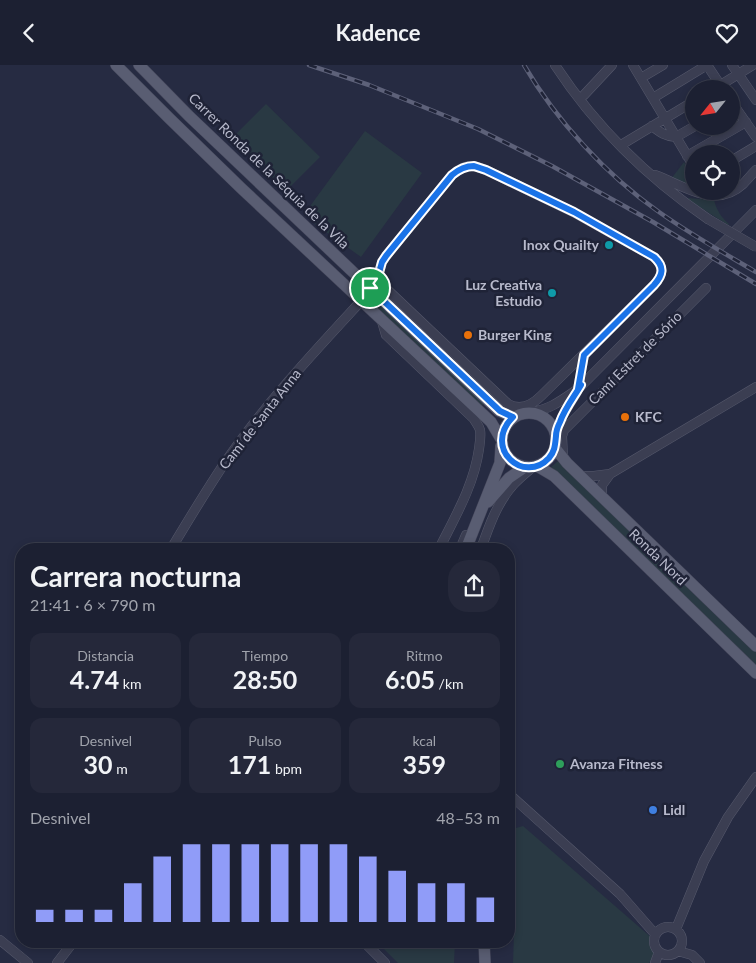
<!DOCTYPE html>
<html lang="es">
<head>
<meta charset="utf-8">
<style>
  :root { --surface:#1c2032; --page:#25283a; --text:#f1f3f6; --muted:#a0a3ac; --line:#3a3e4d; --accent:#909cf8 }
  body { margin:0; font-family:Lato,sans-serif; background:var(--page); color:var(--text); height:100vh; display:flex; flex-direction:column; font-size:19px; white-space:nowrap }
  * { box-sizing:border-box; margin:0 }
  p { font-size:16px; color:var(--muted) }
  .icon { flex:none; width:28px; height:28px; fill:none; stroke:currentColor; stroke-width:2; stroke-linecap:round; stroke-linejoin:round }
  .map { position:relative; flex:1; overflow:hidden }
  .drawer { position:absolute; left:15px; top:478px; width:500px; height:405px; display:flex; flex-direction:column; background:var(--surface); border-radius:20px; box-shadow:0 2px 8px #0003,0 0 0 1px var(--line) }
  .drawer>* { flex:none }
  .needle { width:32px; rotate:240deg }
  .buttons { position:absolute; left:685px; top:15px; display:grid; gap:10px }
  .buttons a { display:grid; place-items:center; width:55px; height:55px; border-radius:50%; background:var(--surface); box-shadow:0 2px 8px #0003,0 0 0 1px var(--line); font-size:25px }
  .pin { position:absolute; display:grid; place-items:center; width:42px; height:42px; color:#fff; margin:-21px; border:2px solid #fff; border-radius:50%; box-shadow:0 1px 5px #0007 }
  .round { display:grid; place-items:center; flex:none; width:52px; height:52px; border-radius:20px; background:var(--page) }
  .headline { display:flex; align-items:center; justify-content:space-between; height:85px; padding:0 15px }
  h1 { font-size:28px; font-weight:700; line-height:38px }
  .metrics { display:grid; grid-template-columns:repeat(3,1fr); gap:8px; height:85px; padding:5px 15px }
  .metrics div { display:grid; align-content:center; border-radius:12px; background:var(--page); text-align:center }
  .metrics b { font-size:25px; font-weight:700 }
  .metrics small { font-size:14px; font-weight:400 }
  .metrics p { font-size:14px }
  .chart { height:140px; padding:10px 15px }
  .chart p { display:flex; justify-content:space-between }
  .chart svg { width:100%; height:90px; margin-top:5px; stroke:var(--accent); stroke-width:6 }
  header { display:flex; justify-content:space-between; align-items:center; height:65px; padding:0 15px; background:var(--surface); font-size:22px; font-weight:700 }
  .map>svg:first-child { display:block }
  .green { fill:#293943 }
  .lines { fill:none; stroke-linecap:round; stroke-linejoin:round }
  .minor-casing { stroke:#56596c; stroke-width:10 }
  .major-casing { stroke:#45475b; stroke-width:12 }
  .minor { stroke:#3b3e52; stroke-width:9 }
  .major { stroke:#595d72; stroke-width:11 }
  .rail-casing { stroke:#5d6179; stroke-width:4.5 }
  .rail { stroke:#1f2337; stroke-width:2.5; stroke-dasharray:8; stroke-linecap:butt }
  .minor-bridge-casing { stroke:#56596c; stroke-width:10; stroke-linecap:butt }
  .minor-bridge { stroke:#3b3e52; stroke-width:9 }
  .route-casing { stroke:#fff; stroke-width:10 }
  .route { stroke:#1a73e8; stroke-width:6 }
  .culture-dot { fill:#0f9aa8; stroke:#1f2337; stroke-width:2 }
  .food-dot { fill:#e8710a; stroke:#1f2337; stroke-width:2 }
  .leisure-dot { fill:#2e9e5b; stroke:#1f2337; stroke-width:2 }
  .shop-dot { fill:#3f7fe0; stroke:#1f2337; stroke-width:2 }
  .labels { text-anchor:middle; stroke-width:5; stroke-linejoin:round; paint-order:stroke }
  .street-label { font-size:14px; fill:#b8bacc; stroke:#1f2337 }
  .poi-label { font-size:14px; font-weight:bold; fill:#b8bacc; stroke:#1f2337; text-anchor:start }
</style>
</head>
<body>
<header><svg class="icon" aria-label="back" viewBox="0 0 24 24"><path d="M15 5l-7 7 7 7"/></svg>Kadence<svg class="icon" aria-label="heart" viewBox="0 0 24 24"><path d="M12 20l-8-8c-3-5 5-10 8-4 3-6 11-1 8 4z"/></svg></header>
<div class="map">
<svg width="756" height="898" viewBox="0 0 756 898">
  <rect width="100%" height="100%" fill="#262b42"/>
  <path class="green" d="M266,39L320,92L286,126L232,73Z
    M365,66L422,108L361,192L315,159L305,148Z
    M684,97L694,113L693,121L689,122L671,114Z
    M688,133L714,135C717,146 721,152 729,159L728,160L687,134Z
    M382,239L485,337L481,342L377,244Z
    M558,396L756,584V602L550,403Z
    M523,761L653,874C659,885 656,889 649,898H513L515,841L509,765Z
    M376,876H455L454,898H398Z"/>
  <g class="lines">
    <defs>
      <path id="minor" d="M555,0C595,61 648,113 708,154
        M633,0L694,102
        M707,0L723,24
        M732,0L756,35
        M641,13L663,0
        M714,24L753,0
        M584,30L612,0
        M653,33L707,0
        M731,36L756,72
        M652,61C661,68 665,71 676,72
        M676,72L695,61
        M621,80L694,36
        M687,91L746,57
        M731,96L756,81
        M655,110C683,120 715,145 743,119C747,115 752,109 756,105
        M370,223L377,215L382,197L386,191L452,110C465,99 471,99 486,105L573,147L654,192C665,202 663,210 654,220L541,331C532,340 520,346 508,339L377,215
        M381,253L386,270L474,354C476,358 479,361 480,365C481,371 480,377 479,384C474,420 455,452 439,484
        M578,324L584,290
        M531,347C550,345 563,334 578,324L756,145
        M556,370L563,350L577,327
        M563,393L562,371L564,365L706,223
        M610,409L756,322
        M581,411H594L610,409L602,420V432
        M171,484C189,454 207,424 226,396C266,338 314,287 362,235
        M460,484L466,470
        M481,484C489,461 497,438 513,420C519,413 527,407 534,401
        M509,729L620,829L655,869
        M654 876a14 14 0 1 1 28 0a14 14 0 1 1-28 0Z
        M676,864L704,796L728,752L756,712
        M0,875L28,898
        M363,876L385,898
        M678,886L692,890L700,898
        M57,898L74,876
        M655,898L659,887"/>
      <path id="major" d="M116,0L169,53L241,123L491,357L501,374
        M139,0L189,51L499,346L513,352
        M502 375a27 27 0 1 1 54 0a27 27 0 1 1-54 0Z
        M555,383L567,398L756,581
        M537,401L554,411L756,608
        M488,437L509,413L525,402
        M466,484L500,398L501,381
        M484,876L485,898"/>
    </defs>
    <use href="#minor" class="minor-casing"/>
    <use href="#major" class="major-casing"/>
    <use href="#minor" class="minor"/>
    <use href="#major" class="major"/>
    <defs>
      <path id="rail" d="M309,0L369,20L478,64L552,101L653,157L756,219
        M524,0C556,55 606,110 659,147C690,169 724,188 756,207"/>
    </defs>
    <use href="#rail" class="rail-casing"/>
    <use href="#rail" class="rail"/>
    <defs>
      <path id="minor-bridge" d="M708,154L756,182"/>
    </defs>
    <use href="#minor-bridge" class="minor-bridge-casing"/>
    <use href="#minor-bridge" class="minor-bridge"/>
  </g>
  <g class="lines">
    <defs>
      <path id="route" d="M474,101L486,105L574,147L654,192C665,202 663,210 654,220L584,290L578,324L581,320C574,332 565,343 560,357C558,361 556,367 556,371C555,380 555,386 549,393C524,420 482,383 513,352L500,346L370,223L377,215L382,197L386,191L452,110C459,104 465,101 474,101Z"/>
    </defs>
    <use href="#route" class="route-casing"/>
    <use href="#route" class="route"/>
  </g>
  <g class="culture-dot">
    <circle cx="609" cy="180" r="5"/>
    <circle cx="552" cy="228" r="5"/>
  </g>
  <g class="food-dot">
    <circle cx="468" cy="270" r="5"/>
    <circle cx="625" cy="352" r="5"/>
  </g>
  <circle class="leisure-dot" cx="560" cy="699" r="5"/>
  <circle class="shop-dot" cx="653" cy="745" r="5"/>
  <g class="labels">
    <g class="street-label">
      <text transform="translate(269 106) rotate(44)" y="5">Carrer Ronda de la Séquia de la Vila</text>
      <text transform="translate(635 293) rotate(-45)" y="5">Camí Estret de Sório</text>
      <text transform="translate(260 354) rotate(-52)" y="5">Camí de Santa Anna</text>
      <text transform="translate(658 492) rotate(44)" y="5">Ronda Nord</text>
    </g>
    <g class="poi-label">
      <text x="599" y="185" text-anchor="end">Inox Quailty</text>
      <text x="542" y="225" text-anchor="end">Luz Creativa<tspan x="542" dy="16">Estudio</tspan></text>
      <text x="478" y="275">Burger King</text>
      <text x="635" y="357">KFC</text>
      <text x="570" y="704">Avanza Fitness</text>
      <text x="663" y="750">Lidl</text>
    </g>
  </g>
</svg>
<div class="buttons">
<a><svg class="needle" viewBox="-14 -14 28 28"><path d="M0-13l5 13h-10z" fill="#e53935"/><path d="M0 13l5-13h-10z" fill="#a0a3ac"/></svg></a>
<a><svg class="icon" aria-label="locate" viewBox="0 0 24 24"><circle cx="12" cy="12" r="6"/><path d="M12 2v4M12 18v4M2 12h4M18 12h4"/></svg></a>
</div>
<div class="pin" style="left:370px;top:223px;background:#1e9e55"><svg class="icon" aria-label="arrive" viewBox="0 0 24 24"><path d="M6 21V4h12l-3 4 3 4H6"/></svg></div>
<section class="drawer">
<div class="headline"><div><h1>Carrera nocturna</h1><p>21:41 · 6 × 790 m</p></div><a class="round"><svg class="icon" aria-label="share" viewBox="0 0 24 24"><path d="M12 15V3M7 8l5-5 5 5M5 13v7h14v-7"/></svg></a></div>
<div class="metrics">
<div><p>Distancia</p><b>4.74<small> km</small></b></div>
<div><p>Tiempo</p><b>28:50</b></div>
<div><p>Ritmo</p><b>6:05<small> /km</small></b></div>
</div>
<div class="metrics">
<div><p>Desnivel</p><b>30<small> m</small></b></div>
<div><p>Pulso</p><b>171<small> bpm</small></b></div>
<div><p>kcal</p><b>359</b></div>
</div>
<div class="chart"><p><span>Desnivel</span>48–53 m</p>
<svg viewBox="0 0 160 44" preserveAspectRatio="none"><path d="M5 44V38M15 44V38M25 44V38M35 44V25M45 44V12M55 44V6M65 44V6M75 44V6M85 44V6M95 44V6M105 44V6M115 44V12M125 44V19M135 44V25M145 44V25M155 44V32"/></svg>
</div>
</section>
</div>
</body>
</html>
